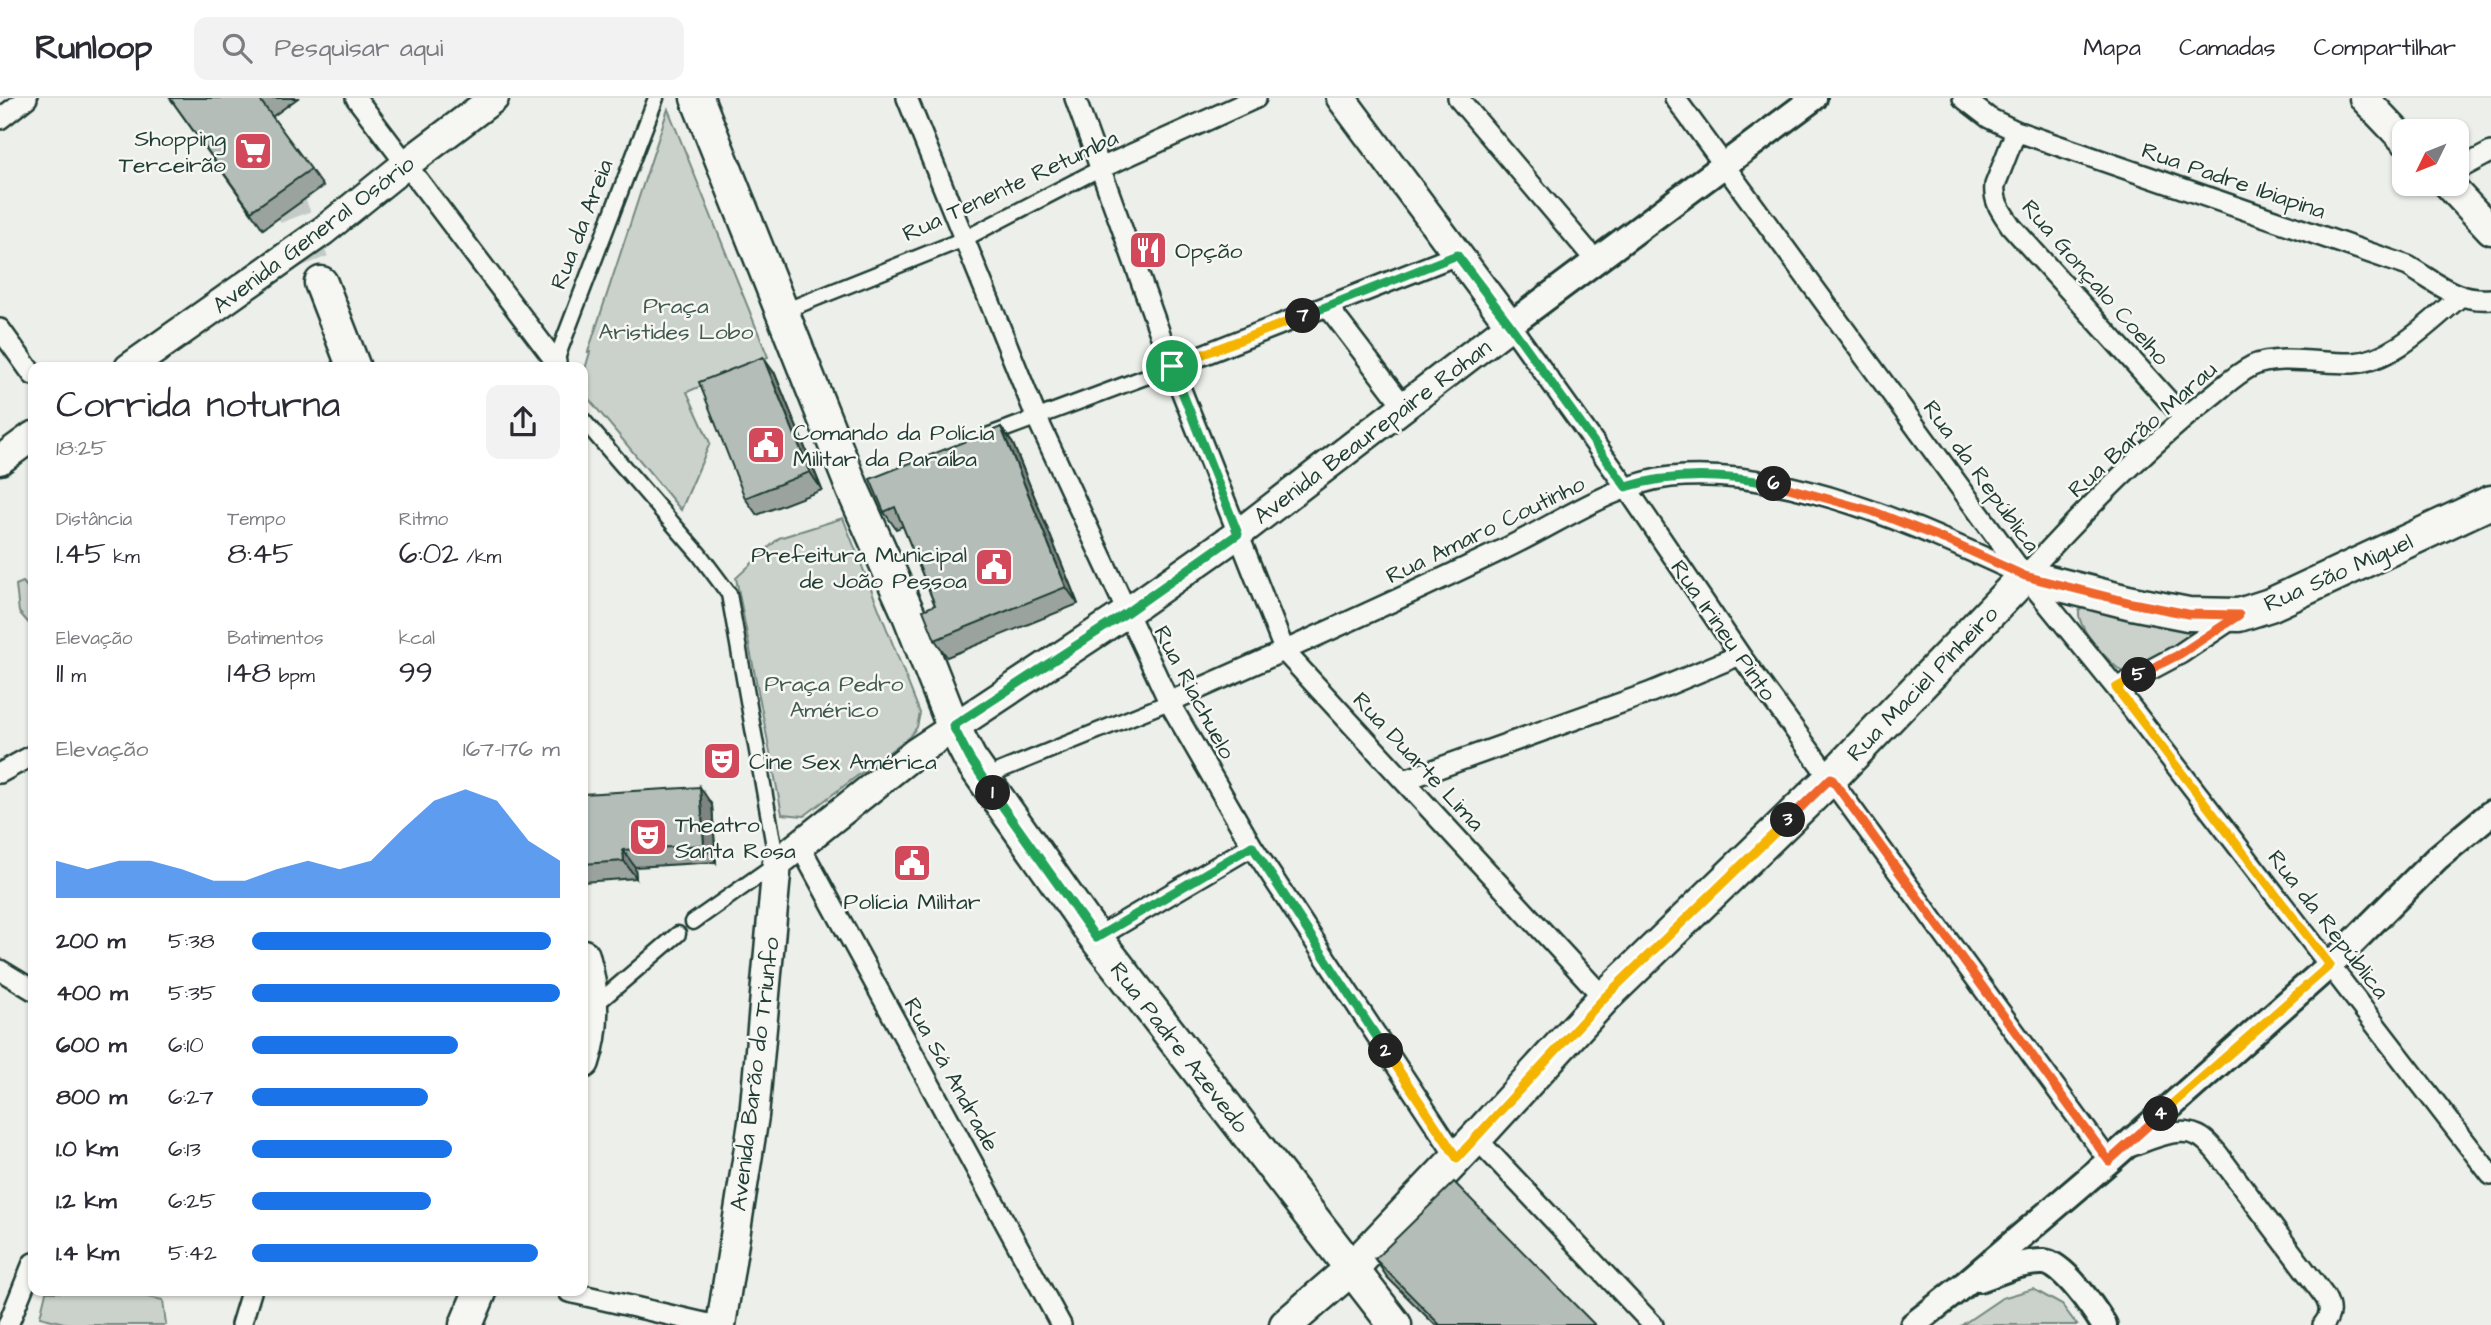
<!DOCTYPE html>
<html lang="pt">
<head>
<meta charset="utf-8">
<style>
  :root { --surface:#fff; --page:#f2f2f3; --text:#2b2b33; --muted:#7c7c81; --line:#e1e1e2; --accent:#1a73e8 }
  body { margin:0; font-family:"Architects Daughter",sans-serif; background:var(--page); color:var(--text); height:100vh; display:flex; flex-direction:column; font-size:26px; white-space:nowrap }
  * { box-sizing:border-box; margin:0 }
  p { font-size:23px; color:var(--muted) }
  .icon { flex:none; width:38px; height:38px; fill:none; stroke:currentColor; stroke-width:2; stroke-linecap:round; stroke-linejoin:round }
  .map { position:relative; flex:1; overflow:hidden }
  .sheet { position:absolute; left:28px; top:264px; width:560px; height:934px; display:flex; flex-direction:column; background:var(--surface); border-radius:14px; box-shadow:0 2px 5px #0004 }
  .sheet>* { flex:none }
  .needle { width:46px; rotate:227deg }
  .fabs { position:absolute; left:2392px; top:21px; display:grid; gap:14px }
  .fabs a { display:grid; place-items:center; width:77px; height:77px; border-radius:14px; background:var(--surface); box-shadow:0 2px 5px #0004; font-size:35px }
  .pin { position:absolute; display:grid; place-items:center; width:60px; height:60px; color:#fff; margin:-30px; border:4px solid #fff; border-radius:50%; box-shadow:0 2px 7px #0007 }
  .km { position:absolute; width:35px; height:35px; margin:-18px; border-radius:50%; background:#222; color:#fff; font-size:19px; line-height:35px; text-align:center }
  .round { display:grid; place-items:center; flex:none; width:74px; height:74px; border-radius:14px; background:var(--page) }
  .overview { display:flex; align-items:center; justify-content:space-between; height:119px; padding:0 28px }
  h1 { font-size:38px; font-weight:600; line-height:52px }
  .figures { display:grid; grid-template-columns:repeat(3,1fr); gap:10px; height:119px; padding:7px 28px }
  .figures div { display:grid; align-content:center }
  .figures b { font-size:30px; font-weight:600 }
  .figures small { font-size:19px; font-weight:400 }
  .figures p { font-size:19px }
  .chart { height:196px; padding:14px 28px }
  .chart p { display:flex; justify-content:space-between }
  .chart svg { width:100%; height:126px; margin-top:7px; fill:var(--accent); opacity:.7 }
  ul { padding:0 28px; list-style:none; font-size:23px }
  li { display:grid; grid-template-columns:112px 84px 1fr; align-items:center; height:52px }
  li i { height:18px; border-radius:9px; background:var(--accent) }
  header { display:flex; align-items:center; gap:42px; box-sizing:border-box; height:98px; padding:0 35px; background:var(--surface); border-bottom:2px solid var(--line) }
  header strong { font-size:33px }
  nav { display:flex; gap:38px; margin-inline-start:auto; font-size:24px }
  .search { width:490px; height:63px; background:var(--page); display:flex; align-items:center; gap:18px; box-sizing:border-box; padding:0 24px; border-radius:14px; color:var(--muted); font-size:26px }
  .map>svg:first-child { display:block }
  .green { fill:#cbd2cc; stroke:#758880; stroke-width:2 }
  .lines { fill:none; stroke-linecap:round; stroke-linejoin:round }
  .primary-tunnel { stroke:#c4cbc6; stroke-width:32; stroke-dasharray:32 16; stroke-linecap:butt }
  .pedestrian-casing { stroke:#1f3d34; stroke-width:19 }
  .minor-casing { stroke:#1f3d34; stroke-width:24 }
  .tertiary-casing { stroke:#1f3d34; stroke-width:30 }
  .secondary-casing { stroke:#1f3d34; stroke-width:33 }
  .primary-casing { stroke:#1f3d34; stroke-width:37 }
  .pedestrian { stroke:#f6f6f2; stroke-width:14 }
  .minor { stroke:#f6f6f2; stroke-width:19 }
  .tertiary { stroke:#f6f6f2; stroke-width:24 }
  .secondary { stroke:#f6f6f2; stroke-width:28 }
  .primary { stroke:#f6f6f2; stroke-width:32 }
  .wall { fill:#9ba39e; stroke:#1f3d34; stroke-width:2 }
  .shaded-wall { fill:#7e8481; stroke:#1f3d34; stroke-width:2 }
  .building { fill:#b4bdb8; stroke:#1f3d34; stroke-width:2 }
  .split-1-casing { stroke:#fff; stroke-width:14 }
  .split-2-casing { stroke:#fff; stroke-width:14 }
  .split-3-casing { stroke:#fff; stroke-width:14 }
  .split-4-casing { stroke:#fff; stroke-width:14 }
  .split-5-casing { stroke:#fff; stroke-width:14 }
  .split-6-casing { stroke:#fff; stroke-width:14 }
  .split-7-casing { stroke:#fff; stroke-width:14 }
  .split-8-casing { stroke:#fff; stroke-width:14 }
  .split-1 { stroke:#22a559; stroke-width:9 }
  .split-2 { stroke:#22a559; stroke-width:9 }
  .split-3 { stroke:#f5b400; stroke-width:9 }
  .split-4 { stroke:#f0652b; stroke-width:9 }
  .split-5 { stroke:#f5b400; stroke-width:9 }
  .split-6 { stroke:#f0652b; stroke-width:9 }
  .split-7 { stroke:#22a559; stroke-width:9 }
  .split-8 { stroke:#f5b400; stroke-width:9 }
  .labels { text-anchor:middle; stroke-width:5; stroke-linejoin:round; paint-order:stroke }
  .poi-label { font-size:23px; fill:#1f3d34; stroke:#f6f6f2; text-anchor:start }
  .street-label { font-size:23px; fill:#1f3d34; stroke:#f6f6f2 }
  .park-label { font-size:23px; fill:#415b52; stroke:#f6f6f2 }
</style>
</head>
<body>
<header>
<strong>Runloop</strong>
<div class="search"><svg class="icon" aria-label="search" viewBox="0 0 24 24"><circle cx="10" cy="10" r="6"/><path d="M15 15l6 6"/></svg>Pesquisar aqui</div>
<nav><a>Mapa</a><a>Camadas</a><a>Compartilhar</a></nav>
</header>
<div class="map">
<svg width="2491" height="1227" viewBox="0 0 2491 1227">
  <rect width="100%" height="100%" fill="#edefea"/>
  <filter id="ink" filterUnits="userSpaceOnUse"><feTurbulence type="fractalNoise" baseFrequency=".0143" numOctaves="2"/><feDisplacementMap in="SourceGraphic" scale="14" xChannelSelector="R" yChannelSelector="G"/><feConvolveMatrix kernelMatrix="1 2 1 2 8 2 1 2 1" color-interpolation-filters="sRGB"/></filter>
  <g filter="url(#ink)">
    <path class="green" d="M668,11L768,259L687,294L710,345L681,412L583,294V278L590,254H588Z
      M843,420L920,615L917,629L909,639L804,718L782,716L736,480L779,440Z
      M23,484L33,496V530L19,514L16,487Z
      M2085,508L2185,528L2195,535L2190,543L2126,577C2111,566 2077,532 2079,513Z
      M2033,1191L2062,1207L2077,1227H1962L2002,1200Z
      M46,1194H124L163,1202L166,1227H72L40,1219Z"/>
    <g class="lines">
      <path class="primary-tunnel" d="M249,0L321,185"/>
      <defs>
        <path id="pedestrian" d="M784,213L964,141L1101,70
          M558,270L556,264L561,249L656,0
          M583,322L699,456L729,496L777,765L693,824
          M987,338L1172,269
          M982,680L1169,604
          M594,908L678,836"/>
        <path id="minor" d="M356,0L556,264L554,270
          M907,0L1036,318L1169,604L1252,748L1457,1060
          M1075,0L1172,269L1285,554L1604,900
          M1458,0L1596,163
          M1675,0L2025,478L2116,590L2491,1077
          M1963,0L1989,20L2016,33L2408,168C2437,185 2456,204 2491,201
          M0,21L27,0
          M2016,33L1995,87C1993,104 2002,114 2011,128L2184,320
          M1101,70L1256,0
          M2457,72L2491,54
          M1328,209L1405,310
          M1510,227L1626,389L1740,557L2109,1063
          M0,231L33,277
          M1172,269L1457,157
          M2116,590L2180,556L2235,519
          M1169,604C1280,555 1392,505 1502,452C1554,428 1614,385 1671,379C1788,368 1921,430 2025,478C2081,416 2143,352 2209,300C2222,290 2236,276 2252,268C2278,256 2323,266 2353,265C2395,262 2429,224 2460,199
          M0,675L33,657
          M1405,682L1649,595L1740,557
          M800,748L1061,1227
          M1096,840L1252,748
          M0,872L33,892
          M1476,1040L1653,1227
          M2129,1049C2148,1043 2177,1028 2196,1037C2205,1040 2212,1049 2218,1056L2325,1199C2331,1210 2331,1217 2323,1227
          M569,1194L713,1227
          M8,1227L33,1165
          M241,1227L251,1194"/>
        <path id="tertiary" d="M1510,227L1814,0
          M1979,1181C2000,1174 2022,1163 2044,1164C2063,1165 2094,1211 2104,1227
          M1913,1227L1965,1186L2109,1063L2330,867L2437,760L2491,715"/>
        <path id="secondary" d="M2364,0L2404,42
          M2448,86L2491,132
          M129,270L323,133L405,67L494,0
          M0,362L33,338
          M721,1227L754,1018L777,765L915,655L1126,515L1238,436L1510,227L1341,0"/>
        <path id="primary" d="M697,0L853,392L909,517L953,628L970,661L1096,840L1395,1227
          M321,185L354,270
          M583,858C593,893 595,928 583,964
          M466,1227L480,1194
          M1286,1227L1352,1170L1476,1040L1604,900L1831,680L2025,478L2132,505L2188,516L2239,517L2270,507L2491,404"/>
      </defs>
      <use href="#pedestrian" class="pedestrian-casing"/>
      <use href="#minor" class="minor-casing"/>
      <use href="#tertiary" class="tertiary-casing"/>
      <use href="#secondary" class="secondary-casing"/>
      <use href="#primary" class="primary-casing"/>
      <use href="#pedestrian" class="pedestrian"/>
      <use href="#minor" class="minor"/>
      <use href="#tertiary" class="tertiary"/>
      <use href="#secondary" class="secondary"/>
      <use href="#primary" class="primary"/>
    </g>
    <path class="wall" d="M170,0H298L272,19L323,88L263,131Z
      M775,276L822,392L757,417L745,400Z
      M1001,329L1013,346L1078,506L947,559L935,542V507L903,428L896,431L884,414Z
      M583,696L712,707L716,764L635,769L636,780L583,784Z
      M1375,1161L1595,1227H1435L1387,1179Z"/>
    <path class="shaded-wall" d="M763,259L775,276L822,392L810,374Z
      M1001,329L1013,346L1078,506L1066,489Z
      M700,689L712,707L716,764L704,747Z
      M623,752L635,769L636,780L624,763Z"/>
    <path class="building" d="M170,0H262L260,2L311,71L251,113Z
      M763,259L810,374L745,400L699,284Z
      M1001,329L1066,489L935,542L923,512L935,507L895,409L884,414L870,381Z
      M700,689L704,747L623,752L624,763L583,766V696Z
      M1454,1084L1595,1227H1440L1375,1161Z"/>
  </g>
  <g class="lines" filter="url(#ink)">
    <defs>
      <path id="split-1" d="M993,695L970,661L953,628L1126,515L1238,436L1172,268"/>
      <path id="split-2" d="M993,695L1096,840L1252,748L1386,953"/>
      <path id="split-3" d="M1386,953L1457,1060L1604,900L1788,722"/>
      <path id="split-4" d="M1788,722L1831,680L2109,1063L2161,1016"/>
      <path id="split-5" d="M2139,577L2116,590L2330,867L2161,1016"/>
      <path id="split-6" d="M1774,386L1872,413L1946,442L2025,478L2132,505L2188,516L2239,517L2180,556L2139,577"/>
      <path id="split-7" d="M1303,218L1457,157L1510,227L1626,389C1675,374 1725,377 1774,386"/>
      <path id="split-8" d="M1172,268L1303,218"/>
    </defs>
    <use href="#split-1" class="split-1-casing"/>
    <use href="#split-2" class="split-2-casing"/>
    <use href="#split-3" class="split-3-casing"/>
    <use href="#split-4" class="split-4-casing"/>
    <use href="#split-5" class="split-5-casing"/>
    <use href="#split-6" class="split-6-casing"/>
    <use href="#split-7" class="split-7-casing"/>
    <use href="#split-8" class="split-8-casing"/>
    <use href="#split-1" class="split-1"/>
    <use href="#split-2" class="split-2"/>
    <use href="#split-3" class="split-3"/>
    <use href="#split-4" class="split-4"/>
    <use href="#split-5" class="split-5"/>
    <use href="#split-6" class="split-6"/>
    <use href="#split-7" class="split-7"/>
    <use href="#split-8" class="split-8"/>
  </g>
  <defs>
    <symbol id="supermarket-square" viewBox="-11 -11 22 22"><rect x="-9" y="-9" width="18" height="18" rx="4" fill="#d1495b" stroke="#f6f6f2"/><path d="M-6-5.5h2.5l.6 2H6L4.5 2H-2.5L-4.4-4H-6ZM-1.5 3.2a1.3 1.3 0 1 0 .1 0ZM3 3.2a1.3 1.3 0 1 0 .1 0Z" fill="#fff"/></symbol>
    <symbol id="restaurant-square" viewBox="-11 -11 22 22"><rect x="-9" y="-9" width="18" height="18" rx="4" fill="#d1495b" stroke="#f6f6f2"/><path d="M-5-6h1v4h1v-4h1v4h1v-4h1v5L-1.5 .5V6h-2V.5L-5-1ZM5-6V6H3V1.5H1.5Q1.5-4 5-6Z" fill="#fff"/></symbol>
    <symbol id="civic-square" viewBox="-11 -11 22 22"><rect x="-9" y="-9" width="18" height="18" rx="4" fill="#d1495b" stroke="#f6f6f2"/><path d="M-.6-6.5H3V-4.5H.6V-3L4-1V1h2V6H-6V1h2V-1L-.6-3ZM-1.2 2.5V6h2.4V2.5Z" fill="#fff"/></symbol>
    <symbol id="theatre-square" viewBox="-11 -11 22 22"><rect x="-9" y="-9" width="18" height="18" rx="4" fill="#d1495b" stroke="#f6f6f2"/><path d="M-5-5.5Q0-4 5-5.5V0Q5 5 0 6Q-5 5-5 0ZM-3.3-2.5H-1v1.5H-3.3ZM1-2.5H3.3v1.5H1ZM-2.8 1Q0 5.5 2.8 1Z" fill="#fff"/></symbol>
  </defs>
  <g fill-rule="evenodd">
    <use href="#supermarket-square" x="231" y="31" width="44" height="44"/>
    <use href="#restaurant-square" x="1126" y="130" width="44" height="44"/>
    <use href="#civic-square" x="744" y="325" width="44" height="44"/>
    <use href="#civic-square" x="972" y="447" width="44" height="44"/>
    <use href="#theatre-square" x="700" y="641" width="44" height="44"/>
    <use href="#theatre-square" x="626" y="717" width="44" height="44"/>
    <use href="#civic-square" x="890" y="743" width="44" height="44"/>
  </g>
  <g class="labels">
    <g class="poi-label">
      <text x="226" y="48" text-anchor="end">Shopping<tspan x="226" dy="26">Terceirão</tspan></text>
      <text x="1175" y="160">Opção</text>
      <text x="793" y="342">Comando da Polícia<tspan x="793" dy="26">Militar da Paraíba</tspan></text>
      <text x="967" y="464" text-anchor="end">Prefeitura Municipal<tspan x="967" dy="26">de João Pessoa</tspan></text>
      <text x="749" y="671">Cine Sex América</text>
      <text x="675" y="734">Theatro<tspan x="675" dy="26">Santa Rosa</tspan></text>
      <text x="912" y="811" text-anchor="middle">Polícia Militar</text>
    </g>
    <g class="street-label">
      <text transform="translate(2234 82) rotate(19)" y="8">Rua Padre Ibiapina</text>
      <text transform="translate(1010 87) rotate(-25)" y="8">Rua Tenente Retumba</text>
      <text transform="translate(581 126) rotate(-69)" y="8">Rua da Areia</text>
      <text transform="translate(313 136) rotate(-37)" y="8">Avenida General Osório</text>
      <text transform="translate(2096 184) rotate(49)" y="8">Rua Gonçalo Coelho</text>
      <text transform="translate(2142 331) rotate(-42)" y="8">Rua Barão Marau</text>
      <text transform="translate(1372 333) rotate(-37)" y="8">Avenida Beaurepaire Rohan</text>
      <text transform="translate(1982 378) rotate(54)" y="8">Rua da República</text>
      <text transform="translate(1485 431) rotate(-26)" y="8">Rua Amaro Coutinho</text>
      <text transform="translate(2338 474) rotate(-24)" y="8">Rua São Miguel</text>
      <text transform="translate(1724 532) rotate(55)" y="8">Rua Irineu Pinto</text>
      <text transform="translate(1922 585) rotate(-46)" y="8">Rua Maciel Pinheiro</text>
      <text transform="translate(1195 594) rotate(62)" y="8">Rua Riachuelo</text>
      <text transform="translate(1419 663) rotate(47)" y="8">Rua Duarte Lima</text>
      <text transform="translate(2329 826) rotate(52)" y="8">Rua da República</text>
      <text transform="translate(1180 949) rotate(52)" y="8">Rua Padre Azevedo</text>
      <text transform="translate(754 976) rotate(-83)" y="8">Avenida Barão do Triunfo</text>
      <text transform="translate(952 976) rotate(61)" y="8">Rua Sá Andrade</text>
    </g>
    <g class="park-label">
      <text x="676" y="215">Praça<tspan x="676" dy="26">Aristides Lobo</tspan></text>
      <text x="834" y="593">Praça Pedro<tspan x="834" dy="26">Américo</tspan></text>
    </g>
  </g>
</svg>
<div class="fabs">
<a><svg class="needle" viewBox="-14 -14 28 28"><path d="M0-13l5 13h-10z" fill="#e53935"/><path d="M0 13l5-13h-10z" fill="#7c7c81"/></svg></a>
</div>
<div class="pin" style="left:1172px;top:268px;background:#1e9e55"><svg class="icon" aria-label="arrive" viewBox="0 0 24 24"><path d="M6 21V4h12l-3 4 3 4H6"/></svg></div>
<b class="km" style="left:993px;top:695px">1</b>
<b class="km" style="left:1386px;top:953px">2</b>
<b class="km" style="left:1788px;top:722px">3</b>
<b class="km" style="left:2161px;top:1016px">4</b>
<b class="km" style="left:2139px;top:577px">5</b>
<b class="km" style="left:1774px;top:386px">6</b>
<b class="km" style="left:1303px;top:218px">7</b>
<section class="sheet">
<div class="overview"><div><h1>Corrida noturna</h1><p>18:25</p></div><a class="round"><svg class="icon" aria-label="share" viewBox="0 0 24 24"><path d="M12 15V3M7 8l5-5 5 5M5 13v7h14v-7"/></svg></a></div>
<div class="figures">
<div><p>Distância</p><b>1.45<small> km</small></b></div>
<div><p>Tempo</p><b>8:45</b></div>
<div><p>Ritmo</p><b>6:02<small> /km</small></b></div>
</div>
<div class="figures">
<div><p>Elevação</p><b>11<small> m</small></b></div>
<div><p>Batimentos</p><b>148<small> bpm</small></b></div>
<div><p>kcal</p><b>99</b></div>
</div>
<div class="chart"><p><span>Elevação</span>167–176 m</p>
<svg viewBox="0 0 160 44" preserveAspectRatio="none"><path d="M0 44V31L10 34L20 31L30 31L40 34L50 38L60 38L70 34L80 31L90 34L100 31L110 20L120 10L130 6L140 10L150 24L160 31V44z"/></svg>
</div>
<ul>
<li><b>200 m</b>5:38<i style="width:97%"></i></li>
<li><b>400 m</b>5:35<i style="width:100%"></i></li>
<li><b>600 m</b>6:10<i style="width:67%"></i></li>
<li><b>800 m</b>6:27<i style="width:57%"></i></li>
<li><b>1.0 km</b>6:13<i style="width:65%"></i></li>
<li><b>1.2 km</b>6:25<i style="width:58%"></i></li>
<li><b>1.4 km</b>5:42<i style="width:93%"></i></li>
</ul>
</section>
</div>
</body>
</html>
